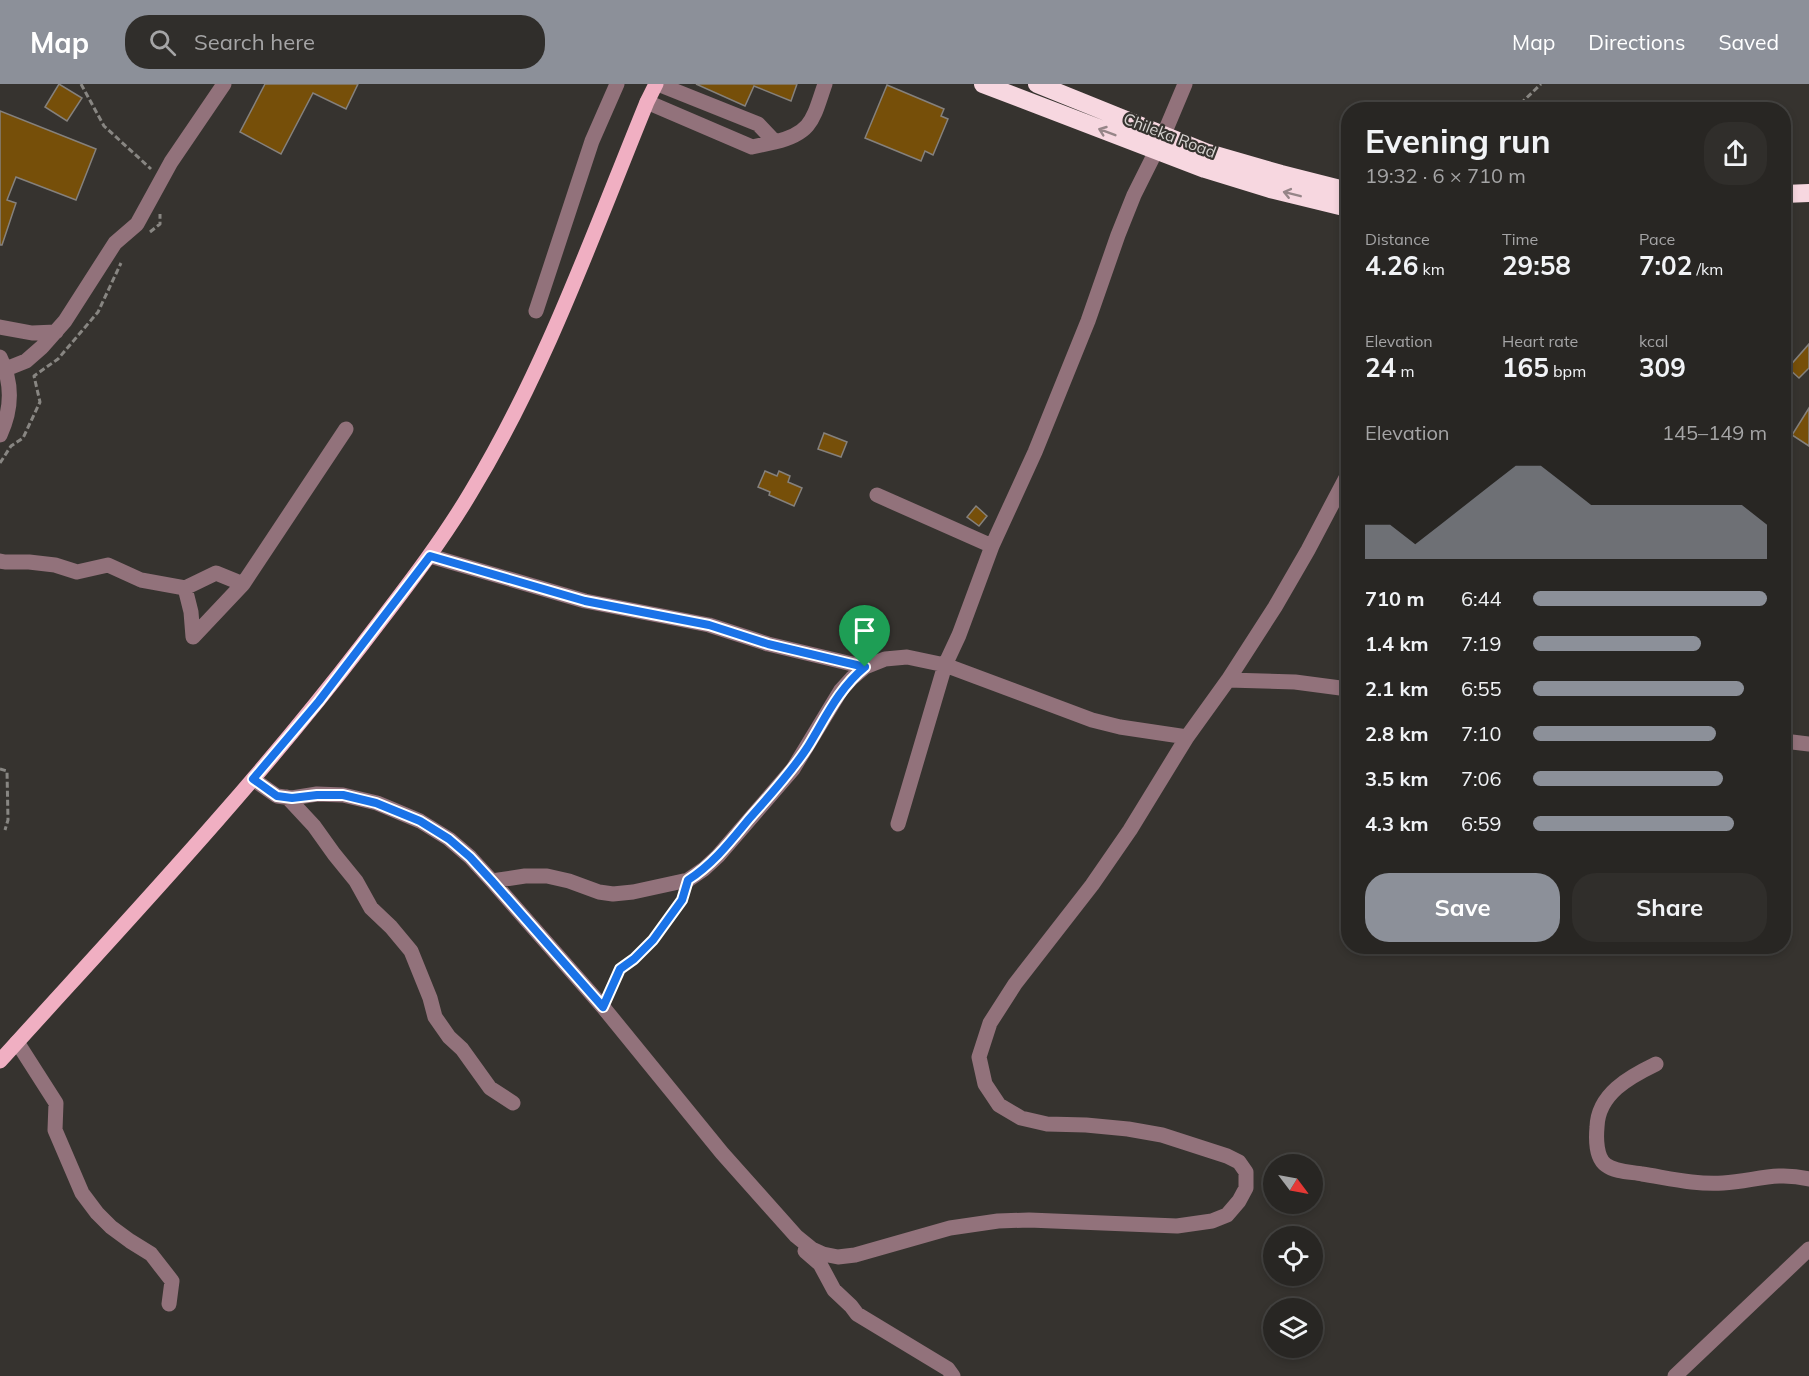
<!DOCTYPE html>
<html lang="en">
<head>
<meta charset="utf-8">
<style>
  :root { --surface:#282623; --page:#302e2b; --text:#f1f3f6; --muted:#a5a5a6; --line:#444341; --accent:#8c9099 }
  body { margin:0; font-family:Mulish,sans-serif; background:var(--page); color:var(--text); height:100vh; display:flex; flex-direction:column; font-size:22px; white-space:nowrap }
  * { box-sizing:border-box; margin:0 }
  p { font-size:20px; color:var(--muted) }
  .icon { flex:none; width:33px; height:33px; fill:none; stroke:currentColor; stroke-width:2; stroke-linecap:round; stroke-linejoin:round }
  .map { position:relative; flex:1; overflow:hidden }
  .side { position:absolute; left:1341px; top:18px; width:450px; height:852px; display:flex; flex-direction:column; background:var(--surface); border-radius:24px; box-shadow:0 3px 9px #0003,0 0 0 2px var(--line) }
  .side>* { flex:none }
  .needle { width:39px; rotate:122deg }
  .controls { position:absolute; left:1263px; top:1070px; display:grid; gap:12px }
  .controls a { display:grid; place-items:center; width:60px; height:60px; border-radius:50%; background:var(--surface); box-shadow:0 3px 9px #0003,0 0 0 2px var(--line); font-size:30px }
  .pin { position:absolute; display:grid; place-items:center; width:51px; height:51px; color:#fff; margin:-62px -26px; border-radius:50% 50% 50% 0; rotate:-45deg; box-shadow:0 0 6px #0007 }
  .pin .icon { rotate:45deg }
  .round { display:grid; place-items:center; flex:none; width:63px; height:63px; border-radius:24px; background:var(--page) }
  .headline { display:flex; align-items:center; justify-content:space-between; height:102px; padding:0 24px }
  h1 { font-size:33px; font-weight:700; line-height:45px }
  .stats { display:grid; grid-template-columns:repeat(3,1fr); gap:9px; height:102px; padding:6px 24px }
  .stats div { display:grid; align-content:center }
  .stats b { font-size:26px; font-weight:700 }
  .stats small { font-size:16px; font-weight:400 }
  .stats p { font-size:16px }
  .chart { height:168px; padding:12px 24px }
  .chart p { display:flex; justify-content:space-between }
  .chart svg { width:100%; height:108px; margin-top:6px; fill:var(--accent); opacity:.7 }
  .action { display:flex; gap:12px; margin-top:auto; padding:12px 24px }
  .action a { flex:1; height:69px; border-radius:24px; background:var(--accent); color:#fff; font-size:24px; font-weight:700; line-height:69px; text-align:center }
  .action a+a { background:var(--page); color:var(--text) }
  ul { padding:0 24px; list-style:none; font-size:20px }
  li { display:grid; grid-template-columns:96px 72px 1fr; align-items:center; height:45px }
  li i { height:15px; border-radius:8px; background:var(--accent) }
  header { display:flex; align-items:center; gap:36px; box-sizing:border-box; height:84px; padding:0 30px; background:var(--accent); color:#fff }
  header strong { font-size:28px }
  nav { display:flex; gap:33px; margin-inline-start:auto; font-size:21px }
  .search { width:420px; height:54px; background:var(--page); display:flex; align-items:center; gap:15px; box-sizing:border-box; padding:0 21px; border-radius:24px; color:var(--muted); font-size:22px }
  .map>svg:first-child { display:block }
  .building { fill:#764f09; stroke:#85817d; stroke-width:1.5 }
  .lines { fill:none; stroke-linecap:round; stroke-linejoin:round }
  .path { stroke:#888682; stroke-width:3; stroke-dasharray:6 3; stroke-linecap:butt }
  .minor { stroke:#92727b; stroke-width:15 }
  .major { stroke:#f0afc2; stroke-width:15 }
  .highway { stroke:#f7d7e0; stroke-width:18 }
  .oneway { stroke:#968588 }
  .route-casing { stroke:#fff; stroke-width:12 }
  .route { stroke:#1a73e8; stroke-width:8 }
  .labels { text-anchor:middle; stroke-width:4.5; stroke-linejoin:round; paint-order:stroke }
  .street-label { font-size:16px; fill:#d5d3d0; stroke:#36332f }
</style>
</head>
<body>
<header>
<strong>Map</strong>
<div class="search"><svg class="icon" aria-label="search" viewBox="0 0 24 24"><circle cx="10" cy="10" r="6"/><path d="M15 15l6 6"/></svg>Search here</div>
<nav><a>Map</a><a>Directions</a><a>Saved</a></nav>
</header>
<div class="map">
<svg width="1809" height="1292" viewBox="0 0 1809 1292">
  <rect width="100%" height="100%" fill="#36332f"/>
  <path class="building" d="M59,0L82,14L67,37L45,23Z
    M265,0H358L346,25L313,9L281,70L240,48Z
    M696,0H797L791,17L754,2L745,22Z
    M887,1L944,25L941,32L948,35L933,71L925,67L921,77L865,54Z
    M0,27L96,65L76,116L16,93L7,116L16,119L2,161H0Z
    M1809,260V284L1799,294L1788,284Z
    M1809,324V362L1792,351Z
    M824,349L847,358L841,373L818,365Z
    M765,387L777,392L779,387L790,392L788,398L802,404L794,422L769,411L770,408L758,403Z
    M976,422L987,432L979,442L967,433Z"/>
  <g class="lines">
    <path class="path" d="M81,0L104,42L151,85
      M1514,26L1541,0
      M150,148L160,140V130
      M0,379L11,362L23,354L40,318L34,292L58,275L98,228L121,179
      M0,685L7,687L8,736L5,746
      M610,907L620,885L634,875L653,856L675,828L683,812"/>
    <path class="minor" d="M658,0L758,40L775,58C813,49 813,34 825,0
      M647,18L752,63L775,58
      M1164,50L1185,0
      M536,227L592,57L617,0
      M0,243L32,249L56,248
      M0,273C13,299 12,325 0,351
      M6,285L26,277L42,263L65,237L115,159L137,140L171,78L224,0
      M877,411L992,462
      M430,472L585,517L709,541L768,560L865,583
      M0,477L5,478H29L55,481L77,488L108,481L141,496L185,504L216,489L243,500L193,553L191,528L185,504
      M243,500L346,345
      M1228,596L1295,598L1348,605
      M1784,657L1809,660
      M253,695L277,712L292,714L317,710L343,711L377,719L420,737L449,755L470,773L492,797L603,923L722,1069L796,1152L812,1165L823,1170L838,1173L855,1171L950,1144L998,1137L1029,1136L1177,1142L1212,1137L1227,1131L1239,1117L1246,1104V1088L1239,1078L1227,1072L1162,1051L1128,1045L1086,1041L1047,1040L1021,1034L999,1021L985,1000L979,973L990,939L1015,900L1092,801L1130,746L1187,653L1228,596L1275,523L1308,466L1348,390
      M287,713L314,742L334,770L356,797L371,824L391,843L411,867L430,914L435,933L449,953L462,965L490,1004L513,1019
      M898,740L945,581L959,551L992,462L1035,368L1088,237L1118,151L1134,111L1156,67
      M492,797L525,792H547L569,797L599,808L613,810L633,808L688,796L704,785L718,772L793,685L841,606L852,594L865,583L885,575L907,573L945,581L1092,636L1120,643L1187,653
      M17,958L56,1019L55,1046L82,1109L97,1129L111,1143L130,1157L151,1170L172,1197L169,1220
      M1656,980C1629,993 1598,1010 1597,1043C1596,1054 1596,1074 1606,1081C1615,1088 1632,1088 1642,1090C1668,1094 1696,1101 1723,1099C1755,1097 1776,1087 1809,1095
      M805,1167L820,1180L834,1206L851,1222L857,1230L948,1285L953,1292
      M1675,1292L1809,1165"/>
    <path class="major" d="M0,977C123,841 250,707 362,561C400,511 439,462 471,408C545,286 593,150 647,18L656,0"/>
    <path class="highway" d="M983,0L1205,85L1270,105L1348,124
      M1037,0L1208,69L1281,90L1348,107
      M1784,110L1809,109"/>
  </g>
  <defs><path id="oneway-shaft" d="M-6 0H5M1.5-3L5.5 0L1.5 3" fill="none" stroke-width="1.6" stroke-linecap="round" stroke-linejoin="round" transform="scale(1.5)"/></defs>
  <g class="oneway">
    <use href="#oneway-shaft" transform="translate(1107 48) rotate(-159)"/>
    <use href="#oneway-shaft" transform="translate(1292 110) rotate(-166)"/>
  </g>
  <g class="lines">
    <defs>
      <path id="route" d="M430,472L585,517L709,541L768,560L865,583C838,605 825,635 807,664C790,690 769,712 749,735C730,758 713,780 688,796L682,816L653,856L634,875L620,885L603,923L492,797L470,773L449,755L420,737L376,719L343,711H317L292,714L277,712L253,695L319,617Z"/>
    </defs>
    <use href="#route" class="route-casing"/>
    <use href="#route" class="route"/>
  </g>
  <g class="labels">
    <g class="street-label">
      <text transform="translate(1170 51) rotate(21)" y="6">Chileka Road</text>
    </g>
  </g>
</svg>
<div class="controls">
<a><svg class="needle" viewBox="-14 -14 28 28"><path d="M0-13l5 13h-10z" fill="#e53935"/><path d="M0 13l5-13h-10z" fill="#a5a5a6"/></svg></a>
<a><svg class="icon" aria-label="locate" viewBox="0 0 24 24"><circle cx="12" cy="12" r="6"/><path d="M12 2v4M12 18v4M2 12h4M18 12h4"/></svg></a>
<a><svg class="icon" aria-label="layers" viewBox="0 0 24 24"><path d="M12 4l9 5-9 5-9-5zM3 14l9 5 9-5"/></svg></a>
</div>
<div class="pin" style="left:865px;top:583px;background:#1e9e55"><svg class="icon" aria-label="arrive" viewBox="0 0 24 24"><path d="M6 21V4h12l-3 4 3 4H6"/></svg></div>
<section class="side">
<div class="headline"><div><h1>Evening run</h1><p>19:32 · 6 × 710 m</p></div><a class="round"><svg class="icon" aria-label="share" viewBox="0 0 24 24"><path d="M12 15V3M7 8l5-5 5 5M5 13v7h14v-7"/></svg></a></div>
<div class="stats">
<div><p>Distance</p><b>4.26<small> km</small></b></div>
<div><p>Time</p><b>29:58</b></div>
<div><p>Pace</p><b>7:02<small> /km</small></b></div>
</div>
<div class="stats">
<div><p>Elevation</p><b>24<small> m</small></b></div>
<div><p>Heart rate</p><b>165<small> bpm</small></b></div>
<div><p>kcal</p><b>309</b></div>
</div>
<div class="chart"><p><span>Elevation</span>145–149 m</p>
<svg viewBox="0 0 160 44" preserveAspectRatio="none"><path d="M0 44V30L10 30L20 38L30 30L40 22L50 14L60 6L70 6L80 14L90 22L100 22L110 22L120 22L130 22L140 22L150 22L160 30V44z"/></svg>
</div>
<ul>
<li><b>710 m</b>6:44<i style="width:100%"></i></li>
<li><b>1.4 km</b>7:19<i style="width:72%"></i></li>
<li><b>2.1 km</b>6:55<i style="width:90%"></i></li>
<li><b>2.8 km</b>7:10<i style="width:78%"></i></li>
<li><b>3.5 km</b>7:06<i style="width:81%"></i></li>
<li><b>4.3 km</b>6:59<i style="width:86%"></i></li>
</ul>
<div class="action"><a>Save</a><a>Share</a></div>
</section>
</div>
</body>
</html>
